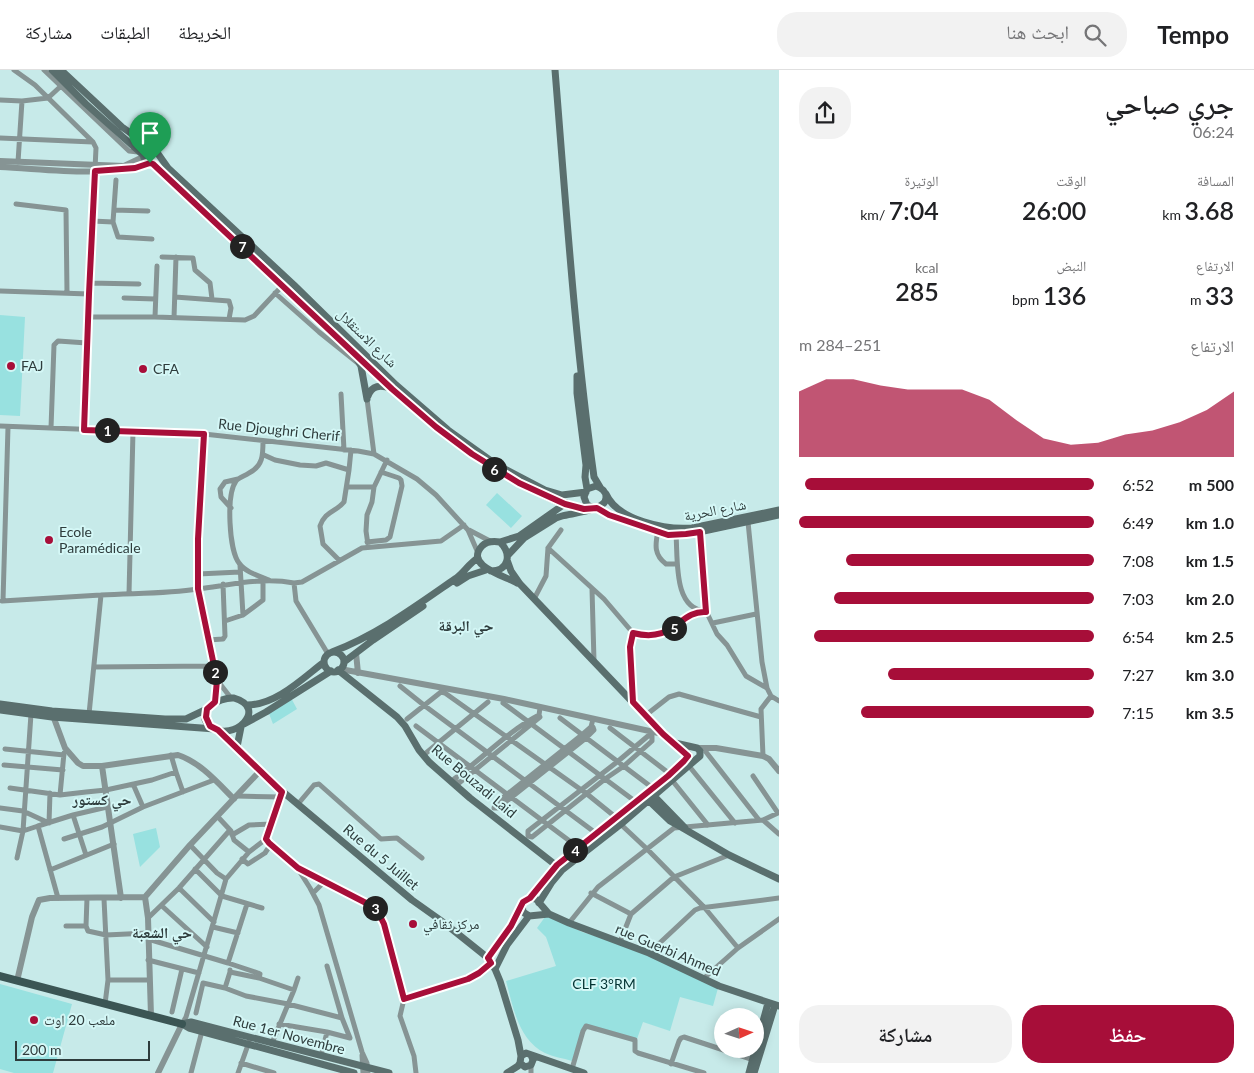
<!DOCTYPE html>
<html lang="ar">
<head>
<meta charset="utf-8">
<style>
  :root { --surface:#fff; --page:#f2f2f2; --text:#202124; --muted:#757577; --line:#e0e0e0; --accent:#a70e39 }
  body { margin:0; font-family:Lato,"Noto Naskh Arabic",sans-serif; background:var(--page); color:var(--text); direction:rtl; height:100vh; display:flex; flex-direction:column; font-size:19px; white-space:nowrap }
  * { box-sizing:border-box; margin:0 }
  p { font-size:16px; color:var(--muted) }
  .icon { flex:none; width:28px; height:28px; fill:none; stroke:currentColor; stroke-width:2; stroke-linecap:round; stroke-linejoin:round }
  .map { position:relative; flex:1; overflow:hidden; direction:ltr }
  .drawer { display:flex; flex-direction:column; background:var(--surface); width:475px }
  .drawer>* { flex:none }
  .needle { width:32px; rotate:87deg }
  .tools { position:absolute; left:714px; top:938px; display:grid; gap:10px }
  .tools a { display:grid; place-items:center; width:50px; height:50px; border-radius:50%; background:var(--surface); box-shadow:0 2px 12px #0003; font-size:25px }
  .scale { position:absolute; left:15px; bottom:12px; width:135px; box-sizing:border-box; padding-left:5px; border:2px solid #2e3c3c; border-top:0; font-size:14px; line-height:18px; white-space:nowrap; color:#2e3c3c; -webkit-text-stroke:4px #d4f7f6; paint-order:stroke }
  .pin { position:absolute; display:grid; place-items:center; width:42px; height:42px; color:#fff; margin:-51px -21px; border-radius:50% 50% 50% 0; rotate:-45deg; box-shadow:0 0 5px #0007 }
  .pin .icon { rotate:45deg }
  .km { position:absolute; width:25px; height:25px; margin:-12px; border-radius:50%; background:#222; color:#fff; font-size:14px; line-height:25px; text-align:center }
  .round { display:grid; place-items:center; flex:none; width:52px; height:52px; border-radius:20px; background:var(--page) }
  .head { display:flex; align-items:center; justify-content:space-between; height:85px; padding:0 20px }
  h1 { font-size:28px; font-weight:600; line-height:38px }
  .stats { display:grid; grid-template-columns:repeat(3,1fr); gap:8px; height:85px; padding:5px 20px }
  .stats div { display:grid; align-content:center }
  .stats b { font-size:25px; font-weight:600 }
  .stats small { font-size:14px; font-weight:400 }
  .stats p { font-size:14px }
  .chart { height:140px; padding:10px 20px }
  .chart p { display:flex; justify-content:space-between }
  .chart svg { width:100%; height:90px; margin-top:5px; fill:var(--accent); opacity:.7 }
  .cta { display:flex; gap:10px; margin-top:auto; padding:10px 20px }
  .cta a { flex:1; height:58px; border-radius:20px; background:var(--accent); color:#fff; font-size:20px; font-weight:600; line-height:58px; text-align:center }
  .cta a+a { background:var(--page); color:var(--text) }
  ul { padding:0 20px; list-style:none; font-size:16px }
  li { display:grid; grid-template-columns:80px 60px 1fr; align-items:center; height:38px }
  li i { height:12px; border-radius:6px; background:var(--accent) }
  header { display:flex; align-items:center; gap:30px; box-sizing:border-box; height:70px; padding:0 25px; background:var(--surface); border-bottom:1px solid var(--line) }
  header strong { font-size:24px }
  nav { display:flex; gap:28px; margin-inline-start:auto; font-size:18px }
  .search { width:350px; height:45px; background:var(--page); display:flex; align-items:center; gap:12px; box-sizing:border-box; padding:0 18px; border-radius:20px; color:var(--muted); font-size:19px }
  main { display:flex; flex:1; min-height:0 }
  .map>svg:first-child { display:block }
  .green { fill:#98e1e0 }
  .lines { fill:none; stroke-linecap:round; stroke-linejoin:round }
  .minor { stroke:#869494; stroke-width:5 }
  .tertiary { stroke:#869494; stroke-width:6 }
  .secondary { stroke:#5a6f6e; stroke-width:7 }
  .primary { stroke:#3b5554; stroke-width:8 }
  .route-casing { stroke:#fff; stroke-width:10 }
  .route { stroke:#a70e39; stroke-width:6 }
  .poi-dot { fill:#a70e39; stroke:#d4f7f6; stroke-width:2 }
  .labels { text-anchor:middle; stroke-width:4; stroke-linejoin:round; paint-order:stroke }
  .street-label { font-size:14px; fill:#2e3c3c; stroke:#d4f7f6 }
  .poi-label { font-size:14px; fill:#2e3c3c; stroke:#d4f7f6; text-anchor:start }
  .park-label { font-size:14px; fill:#023232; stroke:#d4f7f6 }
  .neighbourhood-label { font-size:15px; font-weight:bold; fill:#2e3c3c; stroke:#d4f7f6 }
</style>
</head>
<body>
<header>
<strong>Tempo</strong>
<div class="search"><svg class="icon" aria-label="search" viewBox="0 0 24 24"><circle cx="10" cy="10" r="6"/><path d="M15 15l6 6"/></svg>ابحث هنا</div>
<nav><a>الخريطة</a><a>الطبقات</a><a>مشاركة</a></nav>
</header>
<main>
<section class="drawer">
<div class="head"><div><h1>جري صباحي</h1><p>06:24</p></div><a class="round"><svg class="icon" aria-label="share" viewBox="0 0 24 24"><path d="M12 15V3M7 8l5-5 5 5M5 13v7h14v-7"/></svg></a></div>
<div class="stats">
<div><p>المسافة</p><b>3.68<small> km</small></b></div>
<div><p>الوقت</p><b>26:00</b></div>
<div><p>الوتيرة</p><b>7:04<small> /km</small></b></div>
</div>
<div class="stats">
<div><p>الارتفاع</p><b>33<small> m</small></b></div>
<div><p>النبض</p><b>136<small> bpm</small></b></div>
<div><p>kcal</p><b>285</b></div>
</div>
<div class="chart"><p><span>الارتفاع</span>251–284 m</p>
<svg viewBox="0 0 160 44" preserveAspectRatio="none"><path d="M0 44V12L10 6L20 6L30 9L40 11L50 11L60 11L70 16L80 26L90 35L100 38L110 37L120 33L130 31L140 27L150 21L160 12V44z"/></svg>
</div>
<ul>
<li><b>500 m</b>6:52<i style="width:98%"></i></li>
<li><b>1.0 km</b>6:49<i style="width:100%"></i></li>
<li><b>1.5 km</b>7:08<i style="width:84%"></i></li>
<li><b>2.0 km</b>7:03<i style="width:88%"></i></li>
<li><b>2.5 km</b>6:54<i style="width:95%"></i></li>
<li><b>3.0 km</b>7:27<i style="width:70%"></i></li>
<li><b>3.5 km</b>7:15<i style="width:79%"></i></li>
</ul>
<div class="cta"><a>حفظ</a><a>مشاركة</a></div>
</section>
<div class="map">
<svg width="779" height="1003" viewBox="0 0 779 1003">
  <rect width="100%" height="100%" fill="#c7eae9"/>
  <path class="green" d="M0,245L25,247L20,346L0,345Z
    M497,423L522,446L511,458L486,435Z
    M290,626L297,639L273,654L268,641Z
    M156,758L160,777L140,797L133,764Z
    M549,846L582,862L634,878L666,892L703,912L718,918L713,936L680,927L670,961L643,952L637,969L588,955L583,957L572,991C563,988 553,987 545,983C518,970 513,936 506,911L556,896L546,867L537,858L545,847Z
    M0,914L72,934L53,1003H14L0,999Z"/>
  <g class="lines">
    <path class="minor" d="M14,0L35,15L93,72L96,78L89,224L84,360
      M44,0L129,81L138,82
      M0,30L22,31L48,28L61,16
      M0,68L93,72
      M18,92L22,31
      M116,110L113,152L118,167L152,169
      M16,134L66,140L67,223
      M114,140L148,141
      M92,151L113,152
      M162,187L193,188L195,200L210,213L212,229
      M89,213L139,214
      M0,221L89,224
      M275,223L319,262L359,294
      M175,227L229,231L231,238L229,249
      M124,228L155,229
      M88,247H155L245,250L254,246L283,215
      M155,247L157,196
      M174,248L176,187
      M341,324L344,380
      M367,329L374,384
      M0,356L204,364L358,381L374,384L417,409L436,425L468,460L478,483
      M51,358L54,275L58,271L87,273
      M204,364L198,469V519L217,610L215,632
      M263,371C263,385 263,396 249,403C245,406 239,407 236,411C226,425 229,480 239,493C245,502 259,506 269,510
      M264,385L275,390L300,395L316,396L326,393L349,400L351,380
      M347,417H374
      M231,438L221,427L220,419L225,412L238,409
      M748,452L762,592L767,618L771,626L779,631
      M469,460L490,471
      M658,461C655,475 654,485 666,494H677
      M699,462L706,541L717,564L727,575L746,606L767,618
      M676,465C678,489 673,540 706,541
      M367,472L386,470L390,467L402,416L401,410L399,408L381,402
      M368,475L366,461L367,445L372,432L374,417L387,390
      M548,478L604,529L633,563L643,566L663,564L697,541
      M339,490L323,474L320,456C325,441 336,442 344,432L349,400
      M198,504L240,502
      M592,519L594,591
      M129,524L133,361
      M534,529L546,506L548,478L561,460
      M2,531L101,525
      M3,531L8,357
      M243,545L263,530V512
      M225,551L243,545L240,495
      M713,553L756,544
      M633,563L630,577L633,632
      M208,570L223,569L225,566L223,514
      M328,584L296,531L294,513L302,512L362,478L441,471L464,455
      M94,597L213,596
      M217,610L231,628
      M400,616L425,636L593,761
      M503,633L632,729
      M31,644L23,761L38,756
      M89,644L101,525C133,523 166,524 198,519C230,515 262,507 294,513
      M539,645C508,661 482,689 454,709L459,713L540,647L539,645L540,638
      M646,645L669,627L679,624L761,647
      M560,648L650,716
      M407,649L441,622L445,623L587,724L613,745
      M416,656L575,775
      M591,657H593L594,660L586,668L498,738H494L495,734L583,664L591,657L593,649
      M610,658L666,701
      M648,666H652V671L624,696L605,709L532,767L528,766V761L617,692Z
      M5,679L64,685
      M706,682L759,750
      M426,683L488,632
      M763,686L761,639L771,626
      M4,695L63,700
      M689,696L735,753
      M176,702L183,722
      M753,706L778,743L763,750L779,764
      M671,709L708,755
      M133,714L143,737
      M10,718L60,725L86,722L106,720L152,710L176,702L171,685
      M60,725L64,683
      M236,726L281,727
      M298,734L314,715L319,714L381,769L397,768L422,788
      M0,738L23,741L49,753L50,723
      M73,745L86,785
      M218,747L231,761L234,770L249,782
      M614,748L647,779L704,837L738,878
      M0,757L23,761L17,788
      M232,765L249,755L272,754
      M64,769L102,757L143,737L214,710
      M269,773L298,798L368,834L381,846L404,929L400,946L414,986L416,1003
      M190,775L217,803L226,809
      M242,789L248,794L265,783L269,777L268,772
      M195,799L222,826L262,838
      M298,799L310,818L319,835L362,982L367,993L368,1003
      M50,800L114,774
      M179,818L214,852
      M313,823L324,812
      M591,823L631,844
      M58,828L38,756L73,745L107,737
      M87,828L86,856L88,861L106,865L148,863
      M104,829L108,910L105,934
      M247,834L228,893L258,903L260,904L259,908
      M162,836L207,877
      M148,848L179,818L230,760
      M569,853L598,817L674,758L763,750
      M66,856H86
      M213,857L238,863
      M148,869L228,893
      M620,872L631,844L674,807L729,785
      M649,883L695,840L700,838L779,828
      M148,890L199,903
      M230,900V902L259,908L294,920
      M230,902L225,918L246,926L288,934L342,948
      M703,909L738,878L779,849
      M108,910H149
      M404,929L468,909L479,903L491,893
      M172,942L182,899
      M196,943L203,913L225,918
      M182,954L186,947L226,809L249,782L266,769L282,721
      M279,954L327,962L350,968L342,948L327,896
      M272,973L294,920L298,908
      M322,982L327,962
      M362,985L363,1003
      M241,993L274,1003
      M671,994L679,971L681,968L684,967L754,990
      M531,995V1003
      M572,999L583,961L586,956L635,970V981L638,983L704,1003
      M191,1003L202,961
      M238,1003L249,972"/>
    <path class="tertiary" d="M0,91L124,96L143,87
      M0,97C47,99 106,108 150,93
      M356,583L358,603
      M340,599L504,629L663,664
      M52,643L65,678L78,693L83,696H102L178,685C200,692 218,713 234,729
      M697,678H716L763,686L769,689L779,701
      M102,696L121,828
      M17,911L32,847L39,830L50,828L145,827
      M151,946L148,848L145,827L190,775L260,701
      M158,1003L182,954"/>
    <path class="secondary" d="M52,0L86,34L143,85
      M61,0L122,57L156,81L168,98L294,215L396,315L448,360L497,395L545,420L562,425L586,422
      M555,0C566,136 575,272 594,407L600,417
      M152,79H148C143,82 142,87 146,91L153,94C213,150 273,205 333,262C392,318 446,372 518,412
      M356,287L361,296L367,329
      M577,306V323L586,395L585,407L587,419
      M368,326C372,315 380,315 391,318
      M529,418C547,427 570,441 591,438
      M606,424C618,451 666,460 692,458L779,440
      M597,438L609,445L639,456L676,465L699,462L779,445
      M500,472L519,466L566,433
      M508,485L524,468L556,448L562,446C572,443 607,441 606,427C606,421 602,418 596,416L587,419L584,427L587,435L594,438
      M507,490L511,501L520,514L663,664L688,684
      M491,501C509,501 512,484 500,472C494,471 487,471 482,476C464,496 505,506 517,513
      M457,513L468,506L486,500
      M332,582C377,565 416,536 455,509C464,503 469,493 478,488
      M324 592a10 10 0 1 1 20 0a10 10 0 1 1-20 0Z
      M344,592L373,570L423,536
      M338,600L397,647L405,656L419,680L429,692L470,728L562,800
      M234,628C269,638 234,673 211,657C192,642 219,627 234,628Z
      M0,634L52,641L165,649H186L207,639
      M247,635C276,635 302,609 324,592
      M0,640L52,647L215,659
      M244,654L266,642L331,601
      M218,660L282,721L412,830L443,852L488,888L495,899L500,911L518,970L521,986
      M237,677L241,657
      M651,723L685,758
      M646,728L670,751L681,757L729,785L779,809
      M530,828L536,829L549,844L569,853L649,883L719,916L779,936
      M539,833L552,812L562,800L621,754L700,686V681L697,678L675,673
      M549,844L529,846L523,842L522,834L525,830L530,828L563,789L668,706L684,691L688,686
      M488,888L511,857L522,837
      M495,899L507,875L529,846
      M182,954L191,952L389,1003
      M182,954L189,958L354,1003
      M520,993L525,997L531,995L533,990L531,985
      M507,1003L518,996L520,993L521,986L526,983L584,1003
      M749,1003L768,933
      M754,1003L775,935"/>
    <path class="primary" d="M0,906L182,954"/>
  </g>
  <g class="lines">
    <defs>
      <path id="route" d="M150,93L153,94L392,319L436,357L472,384L519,413L565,434L584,439L597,438L609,445L668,465L686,464L700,462L706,542C679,540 675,574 633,563L630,577L633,632L663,664L688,686L684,691L668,706L557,795L530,828L523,832L511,856L488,888L491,893L479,903L468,909L404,929L384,854L378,842L368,834L298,798L269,773L266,769L282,722L218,660L210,656L206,647L207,639L215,632L217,610L198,519V469L204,364L84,360L89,224L95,101L135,98Z"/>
    </defs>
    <use href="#route" class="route-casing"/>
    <use href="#route" class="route"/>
  </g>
  <g class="poi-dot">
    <circle cx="11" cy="296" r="5"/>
    <circle cx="143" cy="299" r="5"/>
    <circle cx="49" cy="470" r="5"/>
    <circle cx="413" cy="854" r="5"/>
    <circle cx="34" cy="950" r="5"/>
  </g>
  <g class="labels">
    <g class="street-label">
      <text transform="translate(367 268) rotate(44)" y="5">شارع الاستقلال</text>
      <text transform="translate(279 360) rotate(6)" y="5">Rue Djoughri Cherif</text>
      <text transform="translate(715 440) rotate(-11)" y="5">شارع الحرية</text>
      <text transform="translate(474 711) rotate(40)" y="5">Rue Bouzadi Laid</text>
      <text transform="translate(381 787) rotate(40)" y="5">Rue du 5 Juillet</text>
      <text transform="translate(668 880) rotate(23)" y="5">rue Guerbi Ahmed</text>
      <text transform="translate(289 965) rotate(15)" y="5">Rue 1er Novembre</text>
    </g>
    <g class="poi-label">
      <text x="21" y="301">FAJ</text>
      <text x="153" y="304">CFA</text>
      <text x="59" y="467">Ecole<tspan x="59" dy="16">Paramédicale</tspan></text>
      <text x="423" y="859">مركز ثقافي</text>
      <text x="44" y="955">ملعب 20 اوت</text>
    </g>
    <g class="park-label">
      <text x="604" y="919">CLF 3°RM</text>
    </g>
    <g class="neighbourhood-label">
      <text x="466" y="561">حي البرقة</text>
      <text x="102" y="735">حي كستور</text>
      <text x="162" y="868">حي الشعبة</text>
    </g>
  </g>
</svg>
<div class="tools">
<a><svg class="needle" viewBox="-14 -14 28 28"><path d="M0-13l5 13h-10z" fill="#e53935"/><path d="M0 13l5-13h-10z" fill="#757577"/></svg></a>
</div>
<div class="scale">200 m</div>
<div class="pin" style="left:150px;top:93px;background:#1e9e55"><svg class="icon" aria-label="arrive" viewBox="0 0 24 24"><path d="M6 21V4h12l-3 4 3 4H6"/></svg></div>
<b class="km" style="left:107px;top:360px">1</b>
<b class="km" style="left:215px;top:602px">2</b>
<b class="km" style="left:375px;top:838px">3</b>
<b class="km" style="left:575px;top:780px">4</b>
<b class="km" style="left:674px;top:558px">5</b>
<b class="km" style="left:494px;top:399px">6</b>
<b class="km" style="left:242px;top:176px">7</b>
</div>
</main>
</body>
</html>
